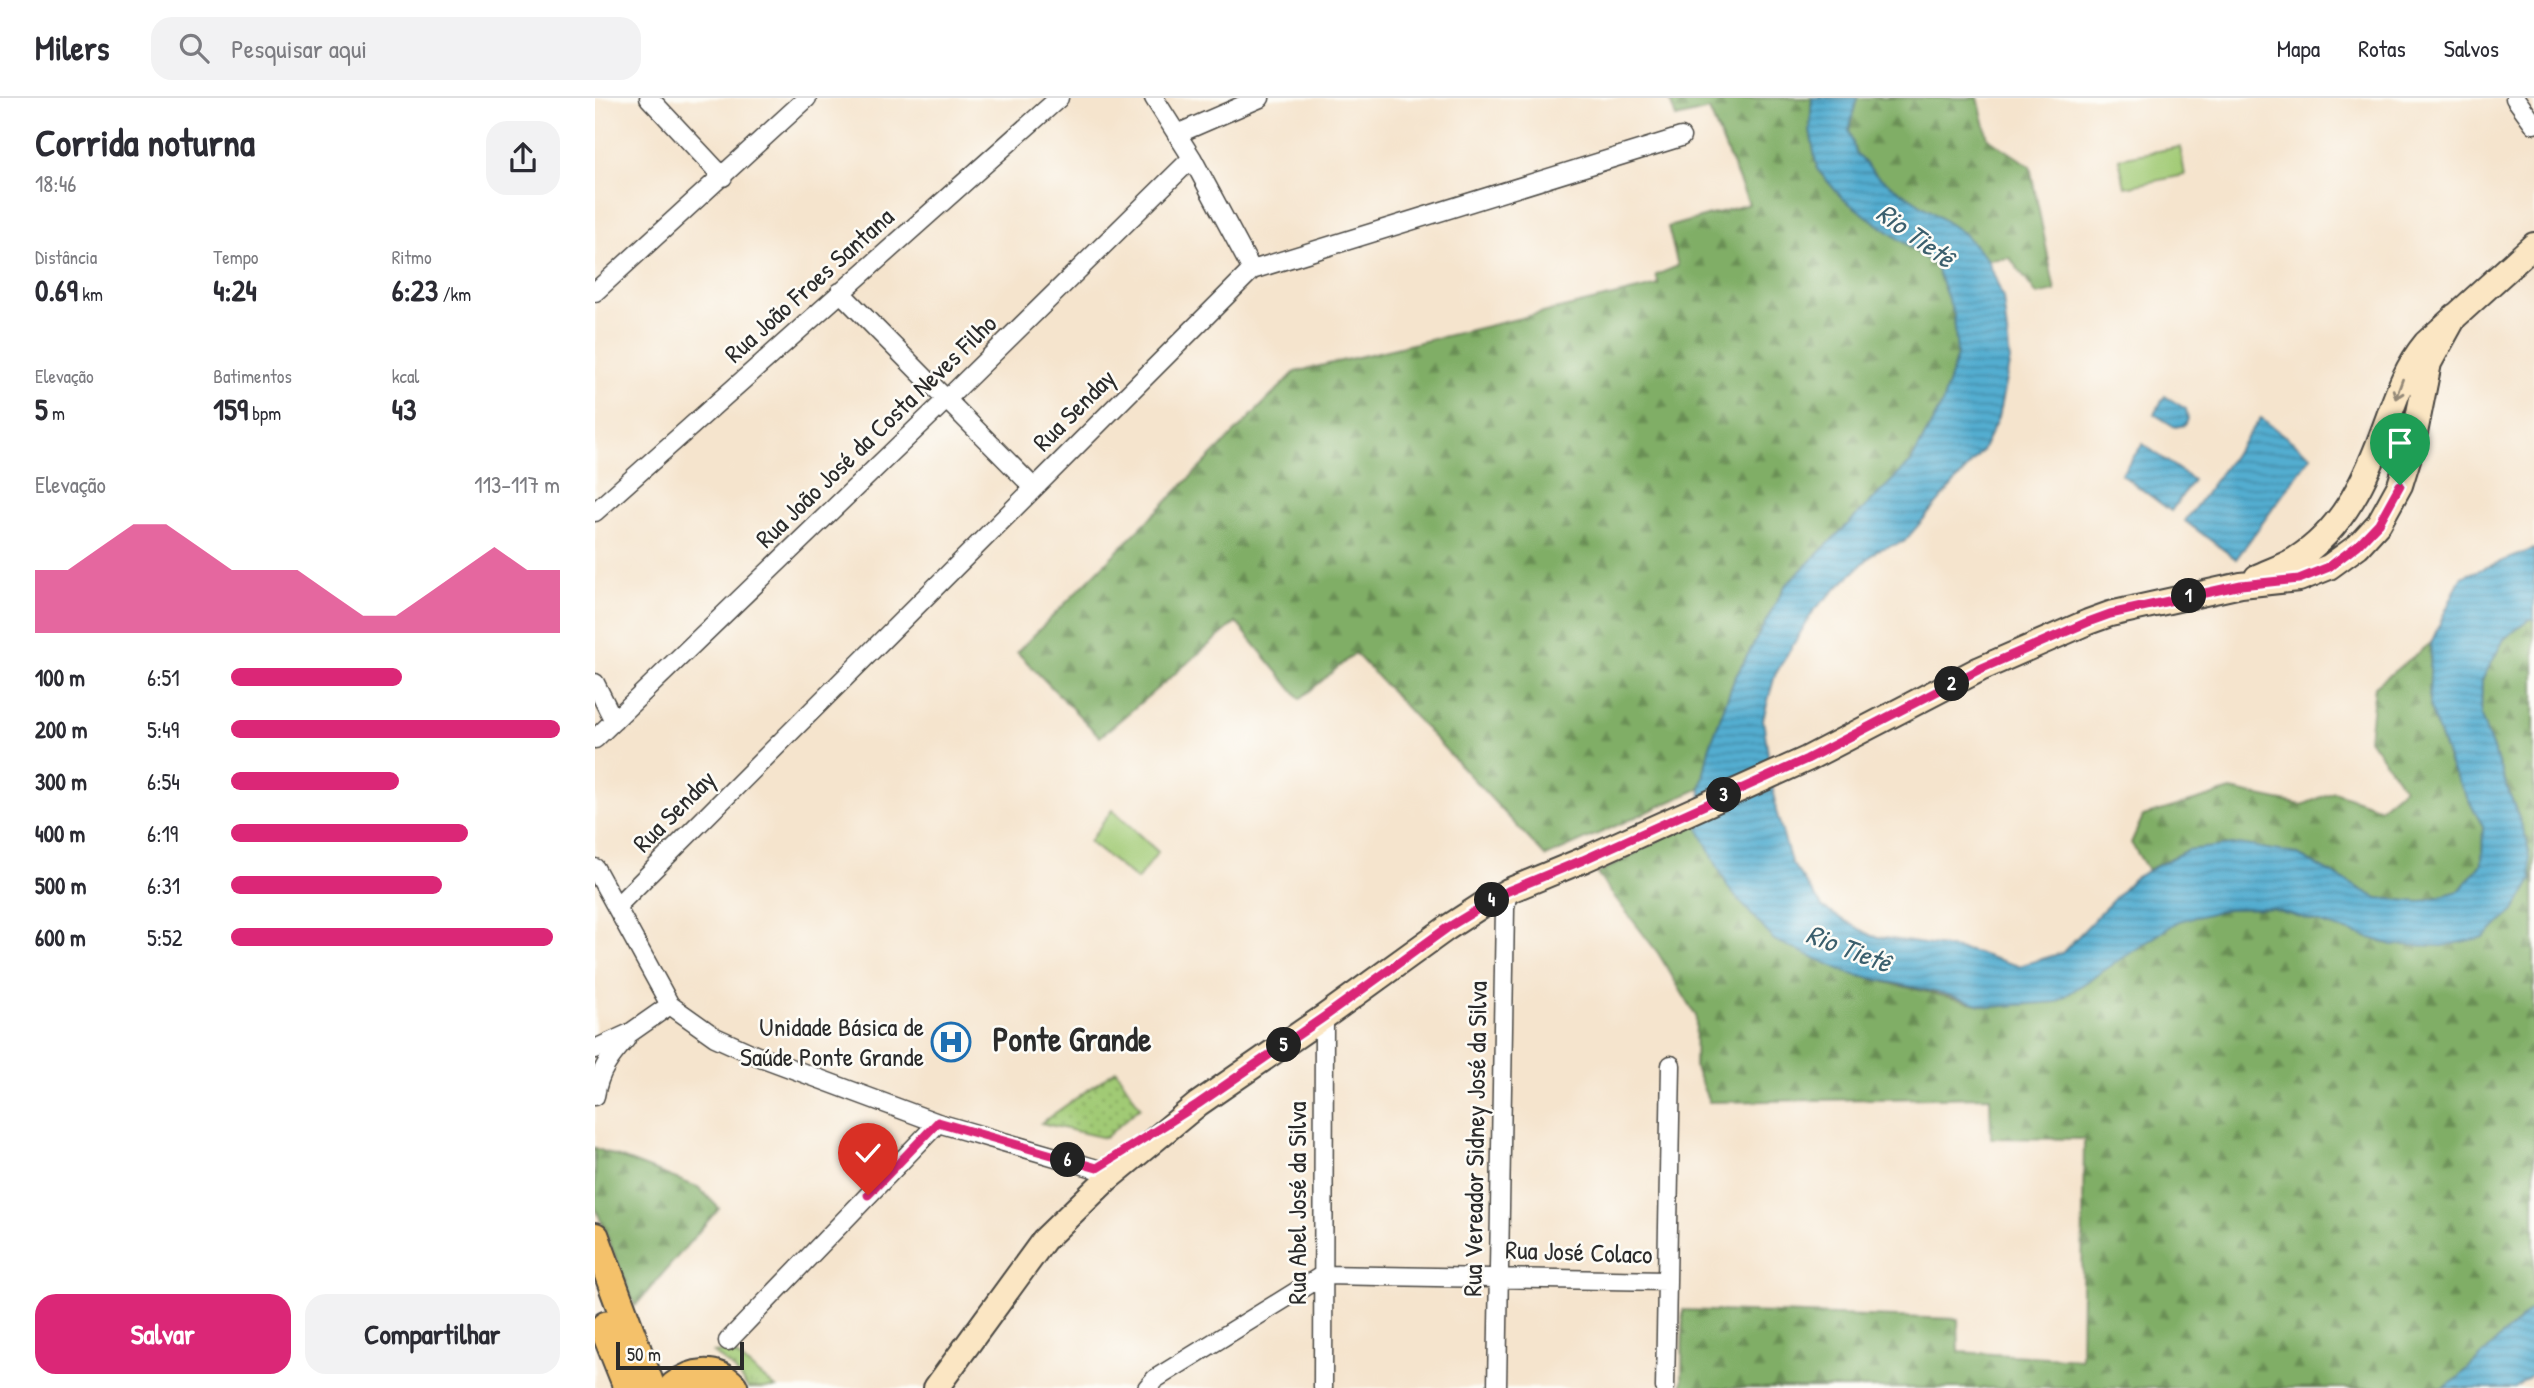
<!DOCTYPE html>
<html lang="pt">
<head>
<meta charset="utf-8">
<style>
  :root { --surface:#fff; --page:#f2f2f3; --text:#2b2b33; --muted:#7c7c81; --line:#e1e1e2; --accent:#db2777 }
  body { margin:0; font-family:"Patrick Hand",sans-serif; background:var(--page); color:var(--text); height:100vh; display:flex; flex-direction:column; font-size:26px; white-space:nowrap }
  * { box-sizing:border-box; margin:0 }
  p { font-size:23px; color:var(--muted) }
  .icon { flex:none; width:38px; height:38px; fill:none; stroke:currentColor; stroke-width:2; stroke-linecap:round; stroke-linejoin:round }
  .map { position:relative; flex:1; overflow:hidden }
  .sheet { display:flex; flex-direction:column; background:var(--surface); width:595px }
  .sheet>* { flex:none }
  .scale { position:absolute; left:21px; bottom:18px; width:128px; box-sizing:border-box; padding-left:7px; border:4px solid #2b2b2b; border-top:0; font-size:19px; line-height:24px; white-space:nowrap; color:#2b2b2b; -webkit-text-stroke:5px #fdfcf7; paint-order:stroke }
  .pin { position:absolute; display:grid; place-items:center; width:60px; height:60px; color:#fff; margin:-72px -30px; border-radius:50% 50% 50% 0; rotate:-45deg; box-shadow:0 0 7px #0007 }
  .pin .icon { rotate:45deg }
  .km { position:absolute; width:35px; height:35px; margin:-18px; border-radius:50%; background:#222; color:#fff; font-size:19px; line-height:35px; text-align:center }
  .round { display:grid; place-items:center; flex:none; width:74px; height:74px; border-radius:21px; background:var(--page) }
  .head { display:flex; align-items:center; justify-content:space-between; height:119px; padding:0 35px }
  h1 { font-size:38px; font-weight:700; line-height:52px }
  .figures { display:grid; grid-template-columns:repeat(3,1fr); gap:10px; height:119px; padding:7px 35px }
  .figures div { display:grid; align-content:center }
  .figures b { font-size:30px; font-weight:700 }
  .figures small { font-size:19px; font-weight:400 }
  .figures p { font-size:19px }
  .chart { height:196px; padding:14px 35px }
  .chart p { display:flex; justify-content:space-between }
  .chart svg { width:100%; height:126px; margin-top:7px; fill:var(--accent); opacity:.7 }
  .primary-button { display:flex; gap:14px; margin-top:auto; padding:14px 35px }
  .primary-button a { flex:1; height:80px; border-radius:21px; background:var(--accent); color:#fff; font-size:28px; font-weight:700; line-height:80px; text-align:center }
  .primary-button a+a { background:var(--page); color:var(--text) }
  ul { padding:0 35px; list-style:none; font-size:23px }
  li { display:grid; grid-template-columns:112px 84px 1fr; align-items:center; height:52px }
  li i { height:18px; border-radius:9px; background:var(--accent) }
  header { display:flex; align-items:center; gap:42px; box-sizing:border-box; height:98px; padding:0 35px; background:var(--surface); border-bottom:2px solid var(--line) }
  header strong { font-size:33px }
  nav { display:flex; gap:38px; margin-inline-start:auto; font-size:24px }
  .search { width:490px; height:63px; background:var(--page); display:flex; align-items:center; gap:18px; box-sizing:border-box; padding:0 24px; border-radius:21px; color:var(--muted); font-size:26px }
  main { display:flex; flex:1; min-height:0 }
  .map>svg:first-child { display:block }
  .grass { fill:url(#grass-tufts); stroke:#667a50; stroke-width:2 }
  .forest { fill:url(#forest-firs); stroke:#566c48; stroke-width:2 }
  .park { fill:url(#park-dots); stroke:#667a50; stroke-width:2 }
  .pitch { fill:#a1ca75; stroke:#667a50; stroke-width:2 }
  .water { fill:url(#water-rules); stroke:#3f6c7e; stroke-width:2 }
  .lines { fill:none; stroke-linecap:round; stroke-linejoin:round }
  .street-casing { stroke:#494743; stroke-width:21 }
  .secondary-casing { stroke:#494743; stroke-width:28 }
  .primary-casing { stroke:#494743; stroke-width:32 }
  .highway-casing { stroke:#494743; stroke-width:37 }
  .street { stroke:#fff; stroke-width:18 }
  .secondary { stroke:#fbe6c3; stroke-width:24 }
  .primary { stroke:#f4c16a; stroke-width:28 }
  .highway { stroke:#f4c16a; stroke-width:33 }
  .oneway { stroke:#938877 }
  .route-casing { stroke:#fff; stroke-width:14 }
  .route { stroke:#db2777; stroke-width:9 }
  .labels { text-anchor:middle; stroke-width:5; stroke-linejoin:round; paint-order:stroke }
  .street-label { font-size:26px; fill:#2b2b2b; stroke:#fdfcf7 }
  .poi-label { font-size:26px; fill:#2b2b2b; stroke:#fdfcf7; text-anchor:end }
  .water-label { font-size:28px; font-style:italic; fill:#3b5f6d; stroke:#fdfcf7 }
  .district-label { font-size:33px; font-weight:bold; fill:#2b2b2b; stroke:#fdfcf7 }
</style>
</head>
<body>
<header>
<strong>Milers</strong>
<div class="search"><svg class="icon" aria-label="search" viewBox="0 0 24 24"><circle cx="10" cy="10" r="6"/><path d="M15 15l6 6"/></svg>Pesquisar aqui</div>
<nav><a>Mapa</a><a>Rotas</a><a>Salvos</a></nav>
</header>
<main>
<section class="sheet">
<div class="head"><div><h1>Corrida noturna</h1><p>18:46</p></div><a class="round"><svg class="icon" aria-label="share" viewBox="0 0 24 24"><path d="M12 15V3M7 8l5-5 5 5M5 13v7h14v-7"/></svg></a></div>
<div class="figures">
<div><p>Distância</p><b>0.69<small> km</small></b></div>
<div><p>Tempo</p><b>4:24</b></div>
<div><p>Ritmo</p><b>6:23<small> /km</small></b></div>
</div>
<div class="figures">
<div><p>Elevação</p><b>5<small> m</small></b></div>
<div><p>Batimentos</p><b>159<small> bpm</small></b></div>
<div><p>kcal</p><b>43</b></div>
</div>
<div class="chart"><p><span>Elevação</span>113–117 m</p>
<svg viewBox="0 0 160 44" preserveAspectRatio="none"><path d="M0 44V22L10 22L20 14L30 6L40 6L50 14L60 22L70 22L80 22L90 30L100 38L110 38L120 30L130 22L140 14L150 22L160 22V44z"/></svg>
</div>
<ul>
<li><b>100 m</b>6:51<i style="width:52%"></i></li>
<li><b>200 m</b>5:49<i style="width:100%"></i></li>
<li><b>300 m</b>6:54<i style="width:51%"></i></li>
<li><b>400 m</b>6:19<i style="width:72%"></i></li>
<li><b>500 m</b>6:31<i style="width:64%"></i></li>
<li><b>600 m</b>5:52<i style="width:98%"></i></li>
</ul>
<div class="primary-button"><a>Salvar</a><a>Compartilhar</a></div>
</section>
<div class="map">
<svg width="1939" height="1290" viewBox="0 0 1939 1290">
  <defs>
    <pattern id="grass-tufts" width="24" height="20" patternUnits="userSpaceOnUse" patternTransform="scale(1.75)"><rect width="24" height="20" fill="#a1ca75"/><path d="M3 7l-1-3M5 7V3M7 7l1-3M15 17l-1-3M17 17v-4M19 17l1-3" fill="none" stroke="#83a460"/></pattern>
    <pattern id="forest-firs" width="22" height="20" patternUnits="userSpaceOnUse" patternTransform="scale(1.75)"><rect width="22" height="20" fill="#80ae66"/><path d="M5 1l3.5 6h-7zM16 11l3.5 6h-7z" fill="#698e54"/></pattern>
    <pattern id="park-dots" width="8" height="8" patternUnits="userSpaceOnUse" patternTransform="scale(1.75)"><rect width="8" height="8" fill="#a1ca75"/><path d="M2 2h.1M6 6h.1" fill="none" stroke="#83a460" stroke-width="1.8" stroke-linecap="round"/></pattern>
    <pattern id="water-rules" width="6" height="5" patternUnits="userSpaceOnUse" patternTransform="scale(1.75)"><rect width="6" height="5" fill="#53add0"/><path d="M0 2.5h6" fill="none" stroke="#458da9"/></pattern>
  </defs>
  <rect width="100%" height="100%" fill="#fdfcf7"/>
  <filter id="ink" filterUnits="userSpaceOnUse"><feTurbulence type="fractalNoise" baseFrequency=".0143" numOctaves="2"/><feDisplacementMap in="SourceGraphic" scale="14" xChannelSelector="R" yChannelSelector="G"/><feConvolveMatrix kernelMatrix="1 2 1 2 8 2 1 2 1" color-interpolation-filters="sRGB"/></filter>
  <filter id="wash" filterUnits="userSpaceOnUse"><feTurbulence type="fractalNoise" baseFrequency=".00686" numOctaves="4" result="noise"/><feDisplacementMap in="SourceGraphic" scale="28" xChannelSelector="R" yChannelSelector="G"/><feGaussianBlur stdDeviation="1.57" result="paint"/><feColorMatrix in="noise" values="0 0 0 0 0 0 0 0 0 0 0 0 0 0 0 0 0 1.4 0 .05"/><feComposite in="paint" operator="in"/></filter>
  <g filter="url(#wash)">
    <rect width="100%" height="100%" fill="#f5e4cd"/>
    <path class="grass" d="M136,1253L181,1290H153L138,1270L118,1255Z"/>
    <path class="forest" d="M1074,0H1217L1215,32L1222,71L1248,101L1340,167L1359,217L1362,257L1347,306L1316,364L1190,488L1139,582L1114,651L1106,690L951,759L760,555L705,601L641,524L505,639L422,554L700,274L1064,187L1061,177L1083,168L1073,129L1154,106L1114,12L1081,20Z
      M1262,0H1383L1393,40L1435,68L1460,193L1442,197L1415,160L1393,162L1368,135L1281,77L1261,55L1254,33Z
      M1935,521H1939V1208L1862,1281L1848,1290H1087L1088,1212L1363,1221L1364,1254L1486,1261L1489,1041L1396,1040L1395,999L1114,1004L1100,970L1101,918L1063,855L1002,776L1104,720L1256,876L1395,909L1461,904L1584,822L1633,811L1676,810L1798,847L1932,742L1886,619L1887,582L1909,541Z
      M1836,545L1834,608L1857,672L1888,728L1887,765L1864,793L1824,804L1782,800L1701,756L1592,752L1553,772L1536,745L1548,718L1636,692L1707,707L1739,694L1785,710L1809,690L1774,641L1780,588Z
      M0,1050L103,1089L124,1110L40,1208L0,1108Z"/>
    <path class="park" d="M521,972L545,1009L510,1040L446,1025Z"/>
    <path class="pitch" d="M1585,49L1590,77L1530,89L1524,60Z
      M517,712L563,754L542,782L494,744Z"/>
    <path class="water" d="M1217,0H1262L1254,33L1261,55L1281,77L1368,135L1393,162L1408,200L1415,262L1403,320L1387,353L1309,444L1282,452L1219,512L1180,577L1168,621L1181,713L1196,764L1228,810L1277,838L1375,853L1424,868L1467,855L1539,780L1592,752L1645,746L1701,756L1782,800L1824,804L1864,793L1887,765L1888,728L1857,672L1834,607L1836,545L1866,479L1939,451V521H1935L1909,541L1887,582L1886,619L1932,742L1937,782L1919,813L1889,839L1848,848L1798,847L1676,810L1633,811L1584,823L1461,904L1395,909L1350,896L1256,876L1179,842L1134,791L1104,732L1106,690L1114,651L1139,582L1190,488L1316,364L1347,306L1362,257L1359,217L1340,167L1248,101L1222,71L1215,32Z
      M1570,298L1591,311L1593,321L1590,327L1580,329L1559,316Z
      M1666,320L1716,358L1641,461L1590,423Z
      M1548,346L1598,382L1576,413L1526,376Z
      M1939,1208L1938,1276L1920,1290H1848L1862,1281Z"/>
  </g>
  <g filter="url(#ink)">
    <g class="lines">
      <defs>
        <path id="street" d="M54,0L128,79
          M559,0L597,60L657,172
          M1920,0L1939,26
          M582,36L665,0
          M0,194L212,0
          M245,194L439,390
          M0,414L464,0
          M0,585L19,623
          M0,641L351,302L597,60
          M0,770L75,907L120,939L160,957L343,1025L502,1071L512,1081
          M22,808L657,172L1086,39
          M0,951L35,935L75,907
          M0,998C4,973 15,959 31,941
          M728,1177L1071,1183
          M133,1243L343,1025
          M552,1290L560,1281L728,1177
          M728,1290L729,919
          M902,1290L910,810L913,793
          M1070,1290L1076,967"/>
        <path id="secondary" d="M1662,479C1675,473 1689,468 1701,461C1749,431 1773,377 1791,326C1802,296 1811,269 1831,245L1939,147
          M341,1290L449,1142L512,1081L603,1006L729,919L852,830L889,806L913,793L988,762L1212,661L1385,571L1493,524L1515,516L1646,487L1704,481L1734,469L1763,448L1784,425L1805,387L1818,345L1834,265L1860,218"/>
        <path id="primary" d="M0,1139L56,1290"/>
        <path id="highway" d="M12,1230L36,1290
          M81,1290C98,1276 120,1273 136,1290"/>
      </defs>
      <use href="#street" class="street-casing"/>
      <use href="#secondary" class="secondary-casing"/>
      <use href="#primary" class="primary-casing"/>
      <use href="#highway" class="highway-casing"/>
      <use href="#street" class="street"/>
      <use href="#secondary" class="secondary"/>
      <use href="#primary" class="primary"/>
      <use href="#highway" class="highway"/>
    </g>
    <defs><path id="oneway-shaft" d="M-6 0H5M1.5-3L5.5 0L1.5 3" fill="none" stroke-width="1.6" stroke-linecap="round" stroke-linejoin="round" transform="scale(1.75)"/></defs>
    <use class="oneway" href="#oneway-shaft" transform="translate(1804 291) rotate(110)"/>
  </g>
  <g class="lines" filter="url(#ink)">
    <defs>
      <path id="route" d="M273,1097L343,1024L502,1070L603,1006L729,919L852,830L913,793L988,762L1212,661L1385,571L1493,524L1515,516L1646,487L1704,481L1734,469L1763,447L1784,425L1805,387"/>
    </defs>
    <use href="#route" class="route-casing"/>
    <use href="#route" class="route"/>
  </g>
  <defs>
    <symbol id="hospital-ring" viewBox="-11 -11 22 22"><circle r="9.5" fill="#fdfcf7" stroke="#1f6fb2" stroke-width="1.5"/><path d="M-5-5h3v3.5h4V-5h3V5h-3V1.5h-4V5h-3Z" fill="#1f6fb2"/></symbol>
  </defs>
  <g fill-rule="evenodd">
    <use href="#hospital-ring" x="334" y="922" width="44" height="44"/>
  </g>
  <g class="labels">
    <g class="street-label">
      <text transform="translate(214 187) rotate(-42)" y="9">Rua João Froes Santana</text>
      <text transform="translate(479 312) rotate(-45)" y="9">Rua Senday</text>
      <text transform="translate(281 333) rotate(-44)" y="9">Rua João José da Costa Neves Filho</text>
      <text transform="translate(79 713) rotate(-45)" y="9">Rua Senday</text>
      <text transform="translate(880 1041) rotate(-89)" y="9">Rua Vereador Sidney José da Silva</text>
      <text transform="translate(702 1105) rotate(-90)" y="9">Rua Abel José da Silva</text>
      <text transform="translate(984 1154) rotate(2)" y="9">Rua José Colaco</text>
    </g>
    <g class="poi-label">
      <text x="329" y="938">Unidade Básica de<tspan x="329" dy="30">Saúde Ponte Grande</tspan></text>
    </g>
    <g class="water-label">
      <text transform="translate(1321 137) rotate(36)" y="10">Rio Tietê</text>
      <text transform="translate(1254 850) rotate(21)" y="10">Rio Tietê</text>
    </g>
    <g class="district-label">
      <text x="477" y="953">Ponte Grande</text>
    </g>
  </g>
</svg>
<div class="scale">50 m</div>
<div class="pin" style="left:1805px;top:387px;background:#1e9e55"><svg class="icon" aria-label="arrive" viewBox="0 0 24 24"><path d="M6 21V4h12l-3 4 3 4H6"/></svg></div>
<div class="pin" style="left:273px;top:1097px;background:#d93025"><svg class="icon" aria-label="check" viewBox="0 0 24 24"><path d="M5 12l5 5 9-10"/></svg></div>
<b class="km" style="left:1594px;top:498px">1</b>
<b class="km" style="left:1357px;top:586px">2</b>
<b class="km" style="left:1129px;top:697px">3</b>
<b class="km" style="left:897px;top:802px">4</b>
<b class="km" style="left:689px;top:947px">5</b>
<b class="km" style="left:473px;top:1062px">6</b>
</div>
</main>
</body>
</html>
